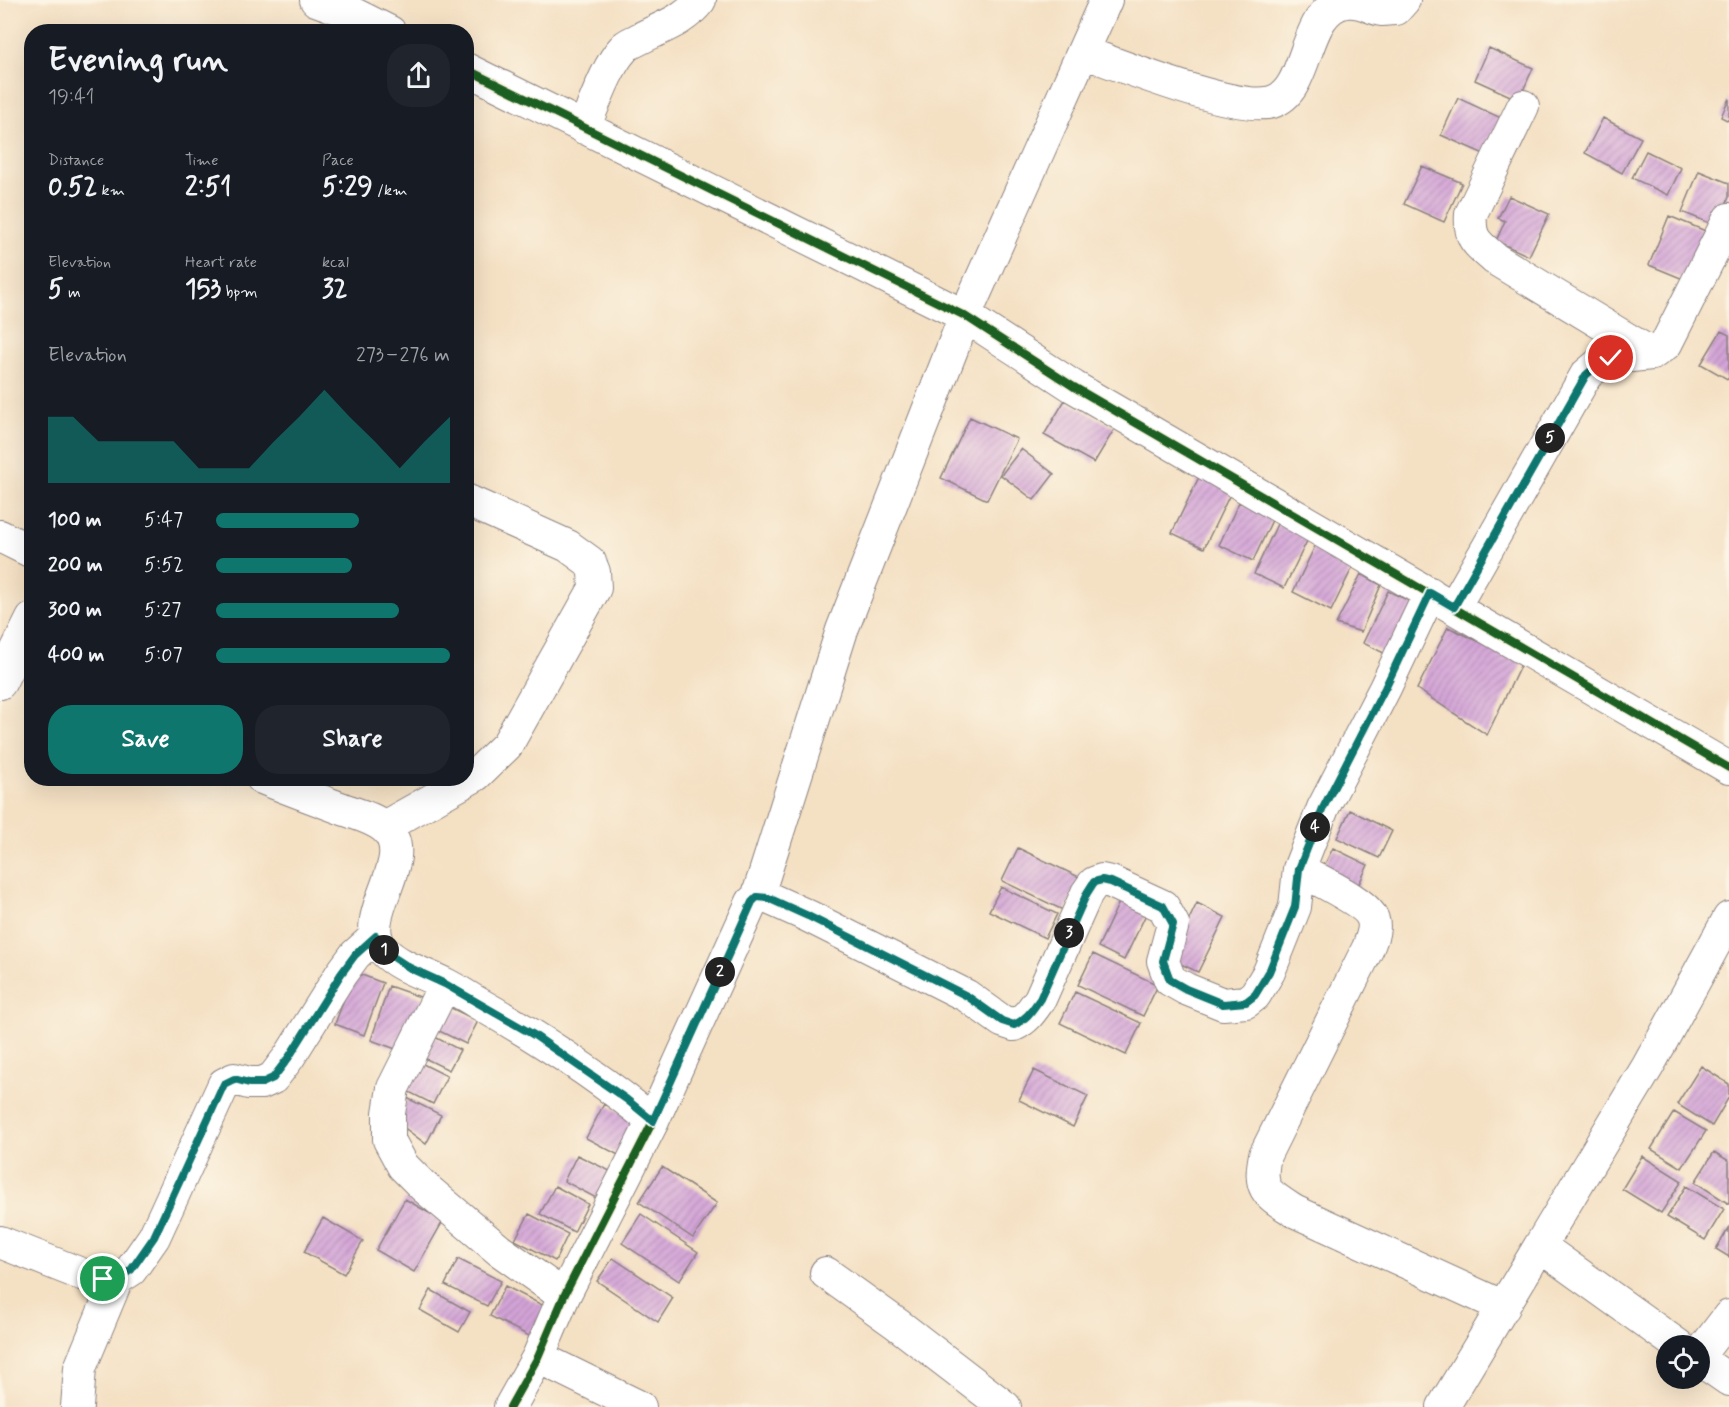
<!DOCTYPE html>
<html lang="en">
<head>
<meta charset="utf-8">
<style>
  :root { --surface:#171b24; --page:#20242c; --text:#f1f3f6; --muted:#9ea1a6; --accent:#0f766e }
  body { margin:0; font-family:Mynerve,sans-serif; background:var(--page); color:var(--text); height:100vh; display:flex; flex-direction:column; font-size:22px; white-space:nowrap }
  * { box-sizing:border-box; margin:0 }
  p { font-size:20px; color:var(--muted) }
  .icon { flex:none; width:33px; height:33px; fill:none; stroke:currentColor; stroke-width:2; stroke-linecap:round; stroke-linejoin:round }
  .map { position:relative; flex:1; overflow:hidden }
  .sheet { position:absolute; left:24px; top:24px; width:450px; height:762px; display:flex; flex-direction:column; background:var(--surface); border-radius:24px; box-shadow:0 6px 24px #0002 }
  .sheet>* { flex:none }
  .fabs { position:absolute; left:1656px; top:1335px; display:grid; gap:12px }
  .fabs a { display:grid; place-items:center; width:54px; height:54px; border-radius:50%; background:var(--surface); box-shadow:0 6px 24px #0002; font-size:30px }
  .pin { position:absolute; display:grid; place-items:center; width:51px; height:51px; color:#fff; margin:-26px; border:3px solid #fff; border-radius:50%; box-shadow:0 2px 6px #0007 }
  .km { position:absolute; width:30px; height:30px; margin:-15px; border-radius:50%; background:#222; color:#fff; font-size:16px; line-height:30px; text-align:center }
  .round { display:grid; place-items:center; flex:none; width:63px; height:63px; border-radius:24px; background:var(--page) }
  .head { display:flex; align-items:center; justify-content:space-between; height:102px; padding:0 24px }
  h1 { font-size:33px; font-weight:800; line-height:45px }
  .stats { display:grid; grid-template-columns:repeat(3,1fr); gap:9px; height:102px; padding:6px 24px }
  .stats div { display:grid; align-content:center }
  .stats b { font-size:26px; font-weight:800 }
  .stats small { font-size:16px; font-weight:400 }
  .stats p { font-size:16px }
  .chart { height:168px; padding:12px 24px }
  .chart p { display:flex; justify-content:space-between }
  .chart svg { width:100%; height:108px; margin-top:6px; fill:var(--accent); opacity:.7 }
  .action { display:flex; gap:12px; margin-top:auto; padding:12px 24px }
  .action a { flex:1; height:69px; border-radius:24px; background:var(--accent); color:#fff; font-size:24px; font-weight:800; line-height:69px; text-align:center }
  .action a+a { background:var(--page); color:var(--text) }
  ul { padding:0 24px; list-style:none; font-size:20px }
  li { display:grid; grid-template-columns:96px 72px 1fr; align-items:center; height:45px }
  li i { height:15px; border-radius:8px; background:var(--accent) }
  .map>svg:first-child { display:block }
  .building { fill:url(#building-hatch) }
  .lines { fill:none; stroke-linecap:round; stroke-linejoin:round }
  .minor-casing { stroke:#8b817f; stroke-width:34 }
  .minor { stroke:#fff; stroke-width:32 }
  .cycleway-casing { stroke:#fcf5e5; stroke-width:11 }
  .cycleway { stroke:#1b5e20; stroke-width:8 }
  .route-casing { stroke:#fff; stroke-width:12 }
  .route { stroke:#0f766e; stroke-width:8 }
</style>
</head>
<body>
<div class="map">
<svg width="1729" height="1407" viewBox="0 0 1729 1407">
  <defs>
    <pattern id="building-hatch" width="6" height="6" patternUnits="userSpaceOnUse" patternTransform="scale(1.5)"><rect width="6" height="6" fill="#d4a4d8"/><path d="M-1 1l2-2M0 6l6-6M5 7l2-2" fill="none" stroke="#ac85b0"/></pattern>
  </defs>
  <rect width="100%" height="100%" fill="#fcf5e5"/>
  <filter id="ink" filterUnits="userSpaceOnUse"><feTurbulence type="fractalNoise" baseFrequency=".0167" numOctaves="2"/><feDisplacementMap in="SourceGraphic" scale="12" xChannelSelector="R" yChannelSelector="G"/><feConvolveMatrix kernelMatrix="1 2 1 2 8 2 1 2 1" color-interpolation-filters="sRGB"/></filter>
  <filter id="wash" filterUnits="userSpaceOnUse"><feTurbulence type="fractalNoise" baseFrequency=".008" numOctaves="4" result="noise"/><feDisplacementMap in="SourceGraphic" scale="24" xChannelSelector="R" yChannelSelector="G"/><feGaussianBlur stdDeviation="1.35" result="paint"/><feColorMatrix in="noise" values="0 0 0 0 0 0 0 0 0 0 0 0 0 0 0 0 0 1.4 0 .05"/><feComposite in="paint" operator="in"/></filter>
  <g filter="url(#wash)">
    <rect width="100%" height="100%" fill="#f4e0c3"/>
    <g id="blocks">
      <path class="building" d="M1489,48L1533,68L1519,100L1475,80Z
        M1458,98L1501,118L1484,154L1441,135Z
        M1729,98V121L1721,117Z
        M1603,118L1641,138L1622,173L1585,153Z
        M1646,151L1681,168L1668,195L1632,178Z
        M1422,166L1462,183L1444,222L1404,204Z
        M1699,171L1729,183V197L1717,226L1682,212Z
        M1509,196L1549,214L1529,256L1496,241L1505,221L1498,218Z
        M1669,216L1708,232L1688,281L1649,265Z
        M1721,331L1729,335V380L1701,364Z
        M1065,400L1115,428L1094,463L1044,435Z
        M970,417L1017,439L987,500L941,478Z
        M1021,449L1054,474L1034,500L1001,475Z
        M1200,475L1232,490L1204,548L1172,533Z
        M1239,502L1273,518L1253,561L1219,545Z
        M1278,522L1309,537L1284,588L1254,574Z
        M1317,542L1356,560L1331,611L1293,592Z
        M1361,574L1381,585L1361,632L1336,624Z
        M1388,591L1418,605L1394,658L1363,643Z
        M1448,627L1522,662L1487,735L1417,689Z
        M1350,810L1392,831L1379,858L1337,838Z
        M1018,848L1081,878L1065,911L1002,881Z
        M1333,848L1368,865L1355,892L1320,874Z
        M1001,887L1057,914L1045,938L989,911Z
        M1122,896L1149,908L1124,960L1098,947Z
        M1197,903L1225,917L1198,972L1170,959Z
        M1093,954L1158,985L1143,1016L1078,985Z
        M354,972L383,983L364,1035L335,1024Z
        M389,986L423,998L404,1052L371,1040Z
        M1075,992L1141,1023L1126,1055L1060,1023Z
        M445,1005L478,1021L466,1044L433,1028Z
        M429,1034L460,1050L449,1070L418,1055Z
        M415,1060L447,1076L433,1104L401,1088Z
        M1701,1066L1729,1084V1097L1712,1126L1677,1104Z
        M1034,1070L1088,1096L1073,1127L1019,1100Z
        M407,1098L441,1115L426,1144L398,1123Z
        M604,1104L641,1123L624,1158L586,1138Z
        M1674,1112L1706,1131L1682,1168L1651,1149Z
        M1714,1152L1729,1161V1204L1695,1182Z
        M577,1155L610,1171L596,1198L564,1181Z
        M1642,1156L1682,1181L1661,1213L1622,1189Z
        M662,1167L717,1203L693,1238L639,1202Z
        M555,1186L588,1204L574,1232L540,1214Z
        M1686,1186L1724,1209L1705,1240L1667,1217Z
        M405,1199L443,1221L414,1272L376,1250Z
        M529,1214L568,1234L555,1261L515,1240Z
        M641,1214L698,1252L679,1281L622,1243Z
        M323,1218L363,1241L344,1274L304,1252Z
        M1729,1228V1257L1716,1249Z
        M613,1258L673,1298L658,1322L597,1281Z
        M458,1259L501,1281L487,1306L445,1285Z
        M505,1286L546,1307L531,1337L490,1316Z
        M431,1290L470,1312L459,1332L420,1310Z"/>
    </g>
  </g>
  <g filter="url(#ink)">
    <use href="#blocks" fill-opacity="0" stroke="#8b817f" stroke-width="1.5"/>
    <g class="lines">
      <defs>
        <path id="minor" d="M316,0L354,14L390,32
          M1083,52C1122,66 1236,112 1272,102C1311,91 1301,8 1347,2C1361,0 1370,8 1382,10C1387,10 1392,9 1396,9L1404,0
          M466,69L965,316L1074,387L1729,768
          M1523,106L1471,214C1469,240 1477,243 1495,259L1652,354
          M584,128C594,105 607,66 623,49C626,44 634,42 639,39C662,27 684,21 700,0
          M0,536L32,552
          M1454,607L1586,375L1599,364L1611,358L1652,354L1666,344L1729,219
          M0,683L32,619
          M262,778C289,789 316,799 343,809C356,814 374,818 385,828C420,859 352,918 384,951C399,967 426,974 445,984C455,989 466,996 476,1002C538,1037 598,1076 653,1121
          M384,827L476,775L507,745L595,588L594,572L590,562L568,546L466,500
          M1299,869C1315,879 1369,903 1373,920C1376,930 1371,939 1368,948L1265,1155C1258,1190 1266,1193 1294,1211L1504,1307
          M757,898L842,630L965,316L1106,0
          M445,984L393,1088L389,1113V1140L403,1166L423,1186L499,1250L564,1296
          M0,1242L81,1274L103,1279H117L131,1270L154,1237L224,1084L234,1079L249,1083H262L273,1078L289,1057L341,974L355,955L376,936
          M1541,1247L1679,1346
          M826,1273L897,1324L1005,1407
          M1700,1354L1729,1316
          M538,1357L640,1407
          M1700,1360L1729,1380
          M77,1407L80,1368L117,1279
          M510,1407L538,1357L564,1296L653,1121L752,902L757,898H768L808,916L967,996L1002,1021L1014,1025C1027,1019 1032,1010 1040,999L1087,893L1094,883L1102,880L1111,882L1163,906L1173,924L1163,961L1170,980L1186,989L1223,1004L1246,1002L1255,995L1269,972L1295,907L1299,869L1323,808L1385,688L1430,593
          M1443,1407L1648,1066L1729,918"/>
      </defs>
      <use href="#minor" class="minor-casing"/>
      <use href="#minor" class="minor"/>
      <defs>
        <path id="cycleway" d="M466,69L965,316L1074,387L1729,768
          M510,1407L538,1357L564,1296L653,1121L752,902L757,898H768L808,916L967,996L1002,1021L1014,1025C1027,1019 1032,1010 1040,999L1087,893L1094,883L1102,880L1111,882L1163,906L1173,924L1163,961L1170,980L1186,989L1223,1004L1246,1002L1255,995L1269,972L1295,907L1299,869L1323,808L1385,688L1430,593"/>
      </defs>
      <use href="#cycleway" class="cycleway-casing"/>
      <use href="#cycleway" class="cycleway"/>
    </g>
  </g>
  <g class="lines" filter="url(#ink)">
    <defs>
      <path id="route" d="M103,1279H117L131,1270L154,1237L224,1084L234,1079L249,1083H262L273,1078L289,1057L341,974L355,955L376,936L384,951L410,968L445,984L534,1035L626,1099L653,1121L752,902L757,897L768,898L808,916L967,996L1002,1021L1014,1025C1027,1019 1032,1010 1040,999L1087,893L1094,882L1102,880L1111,882L1163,906L1173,924L1163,961L1170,980L1186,989L1223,1004L1246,1002L1255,995L1269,972L1295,907L1299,869L1323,808L1385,688L1430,593L1454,607L1586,375L1599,364L1611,358"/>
    </defs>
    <use href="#route" class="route-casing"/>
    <use href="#route" class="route"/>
  </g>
</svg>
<div class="fabs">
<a><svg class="icon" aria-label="locate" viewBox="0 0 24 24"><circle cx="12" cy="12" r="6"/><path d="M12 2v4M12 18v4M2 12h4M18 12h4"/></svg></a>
</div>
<div class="pin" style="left:103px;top:1279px;background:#1e9e55"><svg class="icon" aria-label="arrive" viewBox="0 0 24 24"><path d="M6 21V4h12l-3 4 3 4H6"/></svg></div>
<div class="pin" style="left:1611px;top:358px;background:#d93025"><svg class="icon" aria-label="check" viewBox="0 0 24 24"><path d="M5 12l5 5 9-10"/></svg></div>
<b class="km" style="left:384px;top:950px">1</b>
<b class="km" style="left:720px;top:972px">2</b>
<b class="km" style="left:1069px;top:933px">3</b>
<b class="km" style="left:1315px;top:827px">4</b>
<b class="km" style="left:1550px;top:438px">5</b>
<section class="sheet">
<div class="head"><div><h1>Evening run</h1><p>19:41</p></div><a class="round"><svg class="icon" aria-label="share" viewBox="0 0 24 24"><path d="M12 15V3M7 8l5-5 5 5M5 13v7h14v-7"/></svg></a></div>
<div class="stats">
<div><p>Distance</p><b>0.52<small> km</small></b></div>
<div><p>Time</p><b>2:51</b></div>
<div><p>Pace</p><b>5:29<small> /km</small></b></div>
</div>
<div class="stats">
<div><p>Elevation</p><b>5<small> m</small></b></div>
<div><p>Heart rate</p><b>153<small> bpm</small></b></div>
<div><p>kcal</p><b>32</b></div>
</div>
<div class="chart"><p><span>Elevation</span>273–276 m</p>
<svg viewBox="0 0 160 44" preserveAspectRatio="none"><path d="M0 44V17L10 17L20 27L30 27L40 27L50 27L60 38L70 38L80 38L90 27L100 17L110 6L120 17L130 27L140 38L150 27L160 17V44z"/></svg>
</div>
<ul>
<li><b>100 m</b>5:47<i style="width:61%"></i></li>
<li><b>200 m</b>5:52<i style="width:58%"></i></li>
<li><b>300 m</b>5:27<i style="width:78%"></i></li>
<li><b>400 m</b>5:07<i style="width:100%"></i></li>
</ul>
<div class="action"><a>Save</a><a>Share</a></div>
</section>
</div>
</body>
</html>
